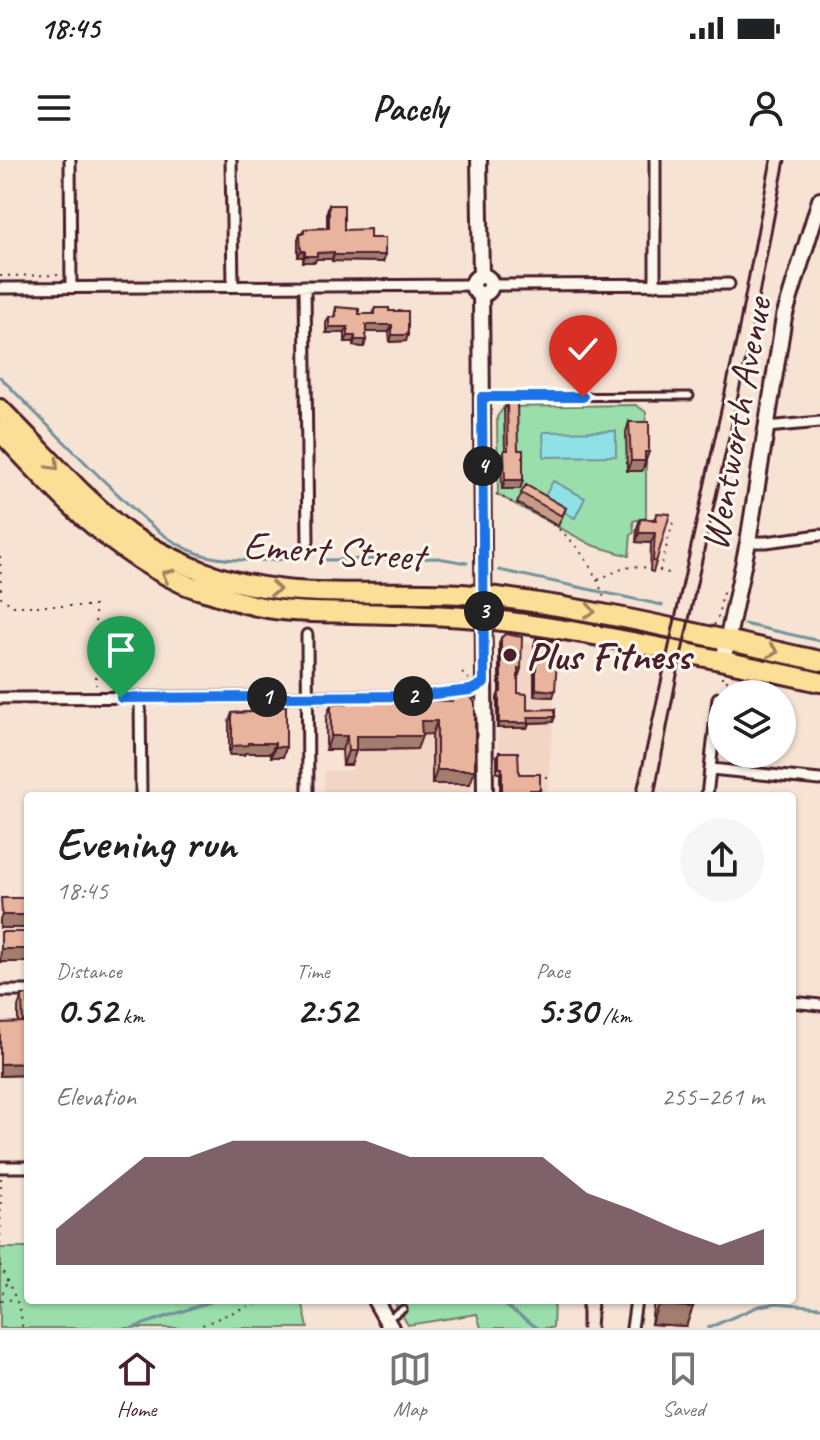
<!DOCTYPE html>
<html lang="en">
<head>
<meta charset="utf-8">
<style>
  :root { --surface:#fff; --page:#f6f6f6; --text:#202124; --muted:#757577; --line:#e0e0e0; --accent:#4a1f2b }
  body { margin:0; font-family:Caveat,sans-serif; background:var(--page); color:var(--text); height:100vh; display:flex; flex-direction:column; font-size:30px; white-space:nowrap }
  * { box-sizing:border-box; margin:0 }
  p { font-size:26px; color:var(--muted) }
  .icon { flex:none; width:44px; height:44px; fill:none; stroke:currentColor; stroke-width:2; stroke-linecap:round; stroke-linejoin:round }
  .map { position:relative; flex:1; overflow:hidden }
  .side { position:absolute; left:24px; top:632px; width:772px; height:512px; display:flex; flex-direction:column; background:var(--surface); border-radius:8px; box-shadow:0 2px 6px #0004 }
  .side>* { flex:none }
  .tools { position:absolute; left:708px; top:520px; display:grid; gap:16px }
  .tools a { display:grid; place-items:center; width:88px; height:88px; border-radius:50%; background:var(--surface); box-shadow:0 2px 6px #0004; font-size:40px }
  .pin { position:absolute; display:grid; place-items:center; width:68px; height:68px; color:#fff; margin:-82px -34px; border-radius:50% 50% 50% 0; rotate:-45deg; box-shadow:0 0 8px #0007 }
  .pin .icon { rotate:45deg }
  .km { position:absolute; width:40px; height:40px; margin:-20px; border-radius:50%; background:#222; color:#fff; font-size:22px; line-height:40px; text-align:center }
  .round { display:grid; place-items:center; flex:none; width:84px; height:84px; border-radius:42px; background:var(--page) }
  .head { display:flex; align-items:center; justify-content:space-between; height:136px; padding:0 32px }
  h1 { font-size:44px; font-weight:700; line-height:60px }
  .stats { display:grid; grid-template-columns:repeat(3,1fr); gap:12px; height:136px; padding:8px 32px }
  .stats div { display:grid; align-content:center }
  .stats b { font-size:40px; font-weight:700 }
  .stats small { font-size:22px; font-weight:400 }
  .stats p { font-size:22px }
  .chart { height:224px; padding:16px 32px }
  .chart p { display:flex; justify-content:space-between }
  .chart svg { width:100%; height:144px; margin-top:8px; fill:var(--accent); opacity:.7 }
  .status { display:flex; justify-content:space-between; align-items:center; height:56px; padding:0 40px; background:var(--surface); direction:ltr }
  .status svg { height:22px; fill:currentColor }
  header { display:flex; justify-content:space-between; align-items:center; height:104px; padding:0 32px; background:var(--surface); font-size:36px; font-weight:700 }
  .tabs { display:flex; justify-content:space-around; align-items:center; height:112px; border-top:2px solid var(--line); background:var(--surface); font-size:22px; color:var(--muted) }
  .tabs a { display:grid; justify-items:center; gap:4px }
  .tabs .on { color:var(--accent) }
  .map>svg:first-child { display:block }
  .built { fill:#f2d5c4 }
  .green { fill:#9adfab; stroke:#727f6b; stroke-width:2 }
  .water { fill:#8fe1e6; stroke:#73939b; stroke-width:2 }
  .lines { fill:none; stroke-linecap:round; stroke-linejoin:round }
  .stream { stroke:#73939b; stroke-width:3 }
  .lane-casing { stroke:#4a1f2b; stroke-width:11 }
  .street-casing { stroke:#4a1f2b; stroke-width:15 }
  .secondary-casing { stroke:#4a1f2b; stroke-width:20 }
  .highway-casing { stroke:#4a1f2b; stroke-width:24 }
  .path { stroke:#4a1f2b; stroke-width:2; stroke-dasharray:2 6; stroke-linecap:butt }
  .lane { stroke:#fbf7ec; stroke-width:5 }
  .street { stroke:#fbf7ec; stroke-width:9 }
  .secondary { stroke:#fbf7ec; stroke-width:14 }
  .highway { stroke:#fbdf96; stroke-width:18 }
  .rail { stroke:#4a1f2b; stroke-width:3 }
  .wall { fill:#c89b87; stroke:#4a1f2b; stroke-width:2 }
  .shaded-wall { fill:#a37e6e; stroke:#4a1f2b; stroke-width:2 }
  .building { fill:#e9b49d; stroke:#4a1f2b; stroke-width:2 }
  .oneway { stroke:#a27f60 }
  .route-casing { stroke:#fff; stroke-width:16 }
  .route { stroke:#1a73e8; stroke-width:10 }
  .poi-dot { fill:#4a1f2b; stroke:#fbf7ec; stroke-width:3 }
  .labels { text-anchor:middle; stroke-width:6; stroke-linejoin:round; paint-order:stroke }
  .street-label { font-size:40px; fill:#4a1f2b; stroke:#fbf7ec }
  .poi-label { font-size:40px; font-weight:bold; fill:#4a1f2b; stroke:#fbf7ec; text-anchor:start }
</style>
</head>
<body>
<div class="status"><b>18:45</b><svg viewBox="0 0 49 12"><path d="M0 12V9h3v3zM5 12V6h3v6zM10 12V3h3v9zM15 12V0h3v12zM26 1h20v11H26zM47 4h2v5h-2z"/></svg></div>
<header><svg class="icon" aria-label="menu" viewBox="0 0 24 24"><path d="M4 6h16M4 12h16M4 18h16"/></svg>Pacely<svg class="icon" aria-label="person" viewBox="0 0 24 24"><circle cx="12" cy="8" r="4"/><path d="M4 21q1-7 8-7t8 7"/></svg></header>
<div class="map">
<svg width="820" height="1168" viewBox="0 0 820 1168">
  <rect width="100%" height="100%" fill="#f6e3d4"/>
  <filter id="ink" filterUnits="userSpaceOnUse"><feTurbulence type="fractalNoise" baseFrequency=".0125" numOctaves="2"/><feDisplacementMap in="SourceGraphic" scale="16" xChannelSelector="R" yChannelSelector="G"/><feConvolveMatrix kernelMatrix="1 2 1 2 8 2 1 2 1" color-interpolation-filters="sRGB"/></filter>
  <g filter="url(#ink)">
    <path class="built" d="M503,479L555,488L553,562L547,636H499L498,483Z
      M352,550L471,555V636H324V611L353,610Z"/>
    <path class="green" d="M636,245L646,252V358L633,361L634,372L631,375L629,396L592,385L498,335L497,257L504,247Z
      M0,1088H28V1140H302L308,1168H0Z
      M393,1140H554L553,1168H481L477,1154L408,1165Z"/>
    <path class="water" d="M616,271V296L544,297L543,272Z
      M553,321L585,338L575,358L543,340Z"/>
    <g class="lines">
      <path class="stream" d="M0,217C34,252 69,287 104,321C133,348 161,381 200,394C226,403 264,400 291,399
        M323,400L438,398L467,403
        M499,410L662,445
        M744,464L820,481
        M497,1140L538,1168
        M132,1168L216,1140
        M708,1168L759,1146L777,1143L820,1147"/>
      <defs>
        <path id="lane" d="M483,237L690,236
          M387,1159L403,1149"/>
        <path id="street" d="M70,0L71,128
          M231,0L233,126
          M655,0V125
          M491,125L729,124
          M305,126L308,381
          M0,128L473,125
          M767,267L820,262
          M748,382H766L820,375
          M307,475L308,636
          M0,538L415,536L471,530L484,523
          M140,538L141,636
          M434,538L472,543L485,555
          M711,609L820,620
          M707,636L718,538
          M0,831H28
          M792,842L820,845
          M0,1007H28
          M632,1168L636,1140"/>
        <path id="secondary" d="M479,0L481,116
          M473 125a9 9 0 1 1 18 0a9 9 0 1 1-18 0Z
          M481,134L485,636
          M723,501L748,382L784,157L820,40
          M375,1140L391,1168"/>
        <path id="highway" d="M0,249C27,276 53,304 80,331C96,346 112,362 130,375C149,387 169,397 189,406C283,448 388,425 488,436C600,449 710,477 820,501
          M0,271C56,331 105,387 180,422C191,428 203,430 215,434C230,439 246,444 262,447C291,453 322,452 352,453C397,454 441,454 486,459C599,472 710,498 820,522"/>
      </defs>
      <use href="#lane" class="lane-casing"/>
      <use href="#street" class="street-casing"/>
      <use href="#secondary" class="secondary-casing"/>
      <use href="#highway" class="highway-casing"/>
      <path class="path" d="M0,116L59,115
        M496,334C516,345 546,357 562,372C582,389 598,417 605,441
        M0,396L1,437L13,446H95L96,525
        M660,411L674,358
        M598,420C632,403 632,404 669,413
        M714,465L717,461L724,428
        M462,513L469,519
        M722,516V520L736,523L731,532L727,534
        M537,617H550
        M0,1092L1,1017
        M0,1105C8,1125 23,1146 22,1168
        M0,1141L6,1124
        M1,1141L15,1139
        M195,1168L243,1148L268,1140"/>
      <use href="#lane" class="lane"/>
      <use href="#street" class="street"/>
      <use href="#secondary" class="secondary"/>
      <use href="#highway" class="highway"/>
      <path class="rail" d="M636,636L738,173L771,0
        M654,636L678,510L751,176L785,0
        M582,1168V1140
        M596,1168L598,1140"/>
    </g>
    <path class="wall" d="M329,45L344,70L370,78L385,95L383,102L332,101V99H316L315,102H303V97H298V79L300,73H302L304,69L327,68V51Z
      M336,147L359,154H373L375,148L389,151L406,181L390,182L389,172H366V180L364,187L353,186V182H345V173H326V163L329,157H334Z
      M507,242L523,320L520,329H502L501,299L505,290L504,250Z
      M629,262L646,302L642,311H627L626,272Z
      M526,325L566,348L558,366L517,343Z
      M657,353L656,402L653,412L650,411L651,383L636,382L637,368L640,359H654Z
      M501,478L521,509L519,515L518,514V533L527,550L553,562L529,563L527,568H497V538L499,532V484Z
      M536,478L553,537L534,536V485Z
      M452,537L470,624H432V574H422L417,589L356,590L351,605H343L342,590H326V558L331,544H346L347,540L450,541Z
      M253,546L286,587L283,597H271V593H245L244,595H229V562L232,553L250,552Z
      M499,592L519,614L540,630L538,634H530V636H500V613H497V596Z
      M22,835H28V915L0,916L18,862V847Z
      M654,1140H695L686,1166L651,1164Z"/>
    <path class="shaded-wall" d="M301,91H305L303,97H298Z
      M334,92L332,99H316L315,102H303L305,96L317,93Z
      M334,95H385L383,102L332,101Z
      M366,165H392L389,172H364Z
      M329,167H348L345,173H326Z
      M392,175H408L406,181L390,182Z
      M348,176H355L353,182H345Z
      M355,180H366L364,187L353,186Z
      M645,292H649L642,311H627L631,301Z
      M505,320H523L520,329H502Z
      M639,373H655L651,383L636,382Z
      M536,529L555,531L553,537L534,536Z
      M528,557H555L553,562L529,563L527,568H497L499,563Z
      M421,561H437L432,574L416,575Z
      M331,576H347L342,590H326Z
      M356,576H422L417,589L351,590Z
      M248,583H275L271,593H245L244,595H229L232,586Z
      M275,587H286L283,597H271Z
      M348,591H356L351,605H343Z
      M437,610H475L470,624H432Z
      M530,630H540L538,634H528Z
      M2,755H28V768H0V759Z
      M1,789H28V802H0Z
      M28,903V915L0,916V904Z
      M658,1145L693,1147L686,1166L651,1164Z"/>
    <path class="building" d="M329,45H344V70L370,69V78H385V95H334V92L317,93V96H305V91H301L300,73H304V69L329,68Z
      M336,147L359,149V154H375V148H389V151H408V175H392V165H366V180H355V176H348V167H329V157H336Z
      M507,242H517L518,290H523V320H505L504,290H508Z
      M629,262H649V292H645V301H631Z
      M526,325L566,348L562,356L521,333Z
      M657,353L670,354L656,402L653,401L655,373H639L640,359L656,360Z
      M505,474L522,477L521,509L518,508V533L527,534V550L555,549V557H528L529,563H499V532H501V478Z
      M536,478L558,482L555,531L536,529Z
      M452,537H470L475,542V610H437V561H421L422,576H356V591H348L347,576H331V544H347V540L452,541Z
      M253,546H286V587H275V583H248V585L232,586V553L253,552Z
      M499,592H518L519,614H540V630H530V636H502V608H499Z
      M1,738H28V755H2Z
      M1,772H28V789H1Z
      M22,835H28V903L0,904V863L23,862Z
      M659,1140H695L693,1147L658,1145Z"/>
    <defs><path id="oneway-chevron" d="M-2-3.5L2.5 0L-2 3.5" fill="none" stroke-width="1.6" stroke-linecap="round" stroke-linejoin="round" transform="scale(2)"/></defs>
    <g class="oneway">
      <use href="#oneway-chevron" transform="translate(54 305) rotate(46)"/>
      <use href="#oneway-chevron" transform="translate(167 415) rotate(-152)"/>
      <use href="#oneway-chevron" transform="translate(275 429) rotate(5)"/>
      <use href="#oneway-chevron" transform="translate(590 451) rotate(11)"/>
      <use href="#oneway-chevron" transform="translate(773 491) rotate(12)"/>
    </g>
  </g>
  <g class="lines" filter="url(#ink)">
    <defs>
      <path id="route" d="M121,538L415,536L471,530L484,523L482,237H583"/>
    </defs>
    <use href="#route" class="route-casing"/>
    <use href="#route" class="route"/>
  </g>
  <circle class="poi-dot" cx="510" cy="495" r="8"/>
  <g class="labels">
    <g class="street-label">
      <text transform="translate(735 264) rotate(-80)" y="14">Wentworth Avenue</text>
      <text transform="translate(334 390) rotate(4)" y="14">Emert Street</text>
    </g>
    <g class="poi-label">
      <text x="526" y="509">Plus Fitness</text>
    </g>
  </g>
</svg>
<div class="tools">
<a><svg class="icon" aria-label="layers" viewBox="0 0 24 24"><path d="M12 4l9 5-9 5-9-5zM3 14l9 5 9-5"/></svg></a>
</div>
<div class="pin" style="left:121px;top:538px;background:#1e9e55"><svg class="icon" aria-label="arrive" viewBox="0 0 24 24"><path d="M6 21V4h12l-3 4 3 4H6"/></svg></div>
<div class="pin" style="left:583px;top:237px;background:#d93025"><svg class="icon" aria-label="check" viewBox="0 0 24 24"><path d="M5 12l5 5 9-10"/></svg></div>
<b class="km" style="left:267px;top:537px">1</b>
<b class="km" style="left:413px;top:536px">2</b>
<b class="km" style="left:484px;top:451px">3</b>
<b class="km" style="left:483px;top:306px">4</b>
<section class="side">
<div class="head"><div><h1>Evening run</h1><p>18:45</p></div><a class="round"><svg class="icon" aria-label="share" viewBox="0 0 24 24"><path d="M12 15V3M7 8l5-5 5 5M5 13v7h14v-7"/></svg></a></div>
<div class="stats">
<div><p>Distance</p><b>0.52<small> km</small></b></div>
<div><p>Time</p><b>2:52</b></div>
<div><p>Pace</p><b>5:30<small> /km</small></b></div>
</div>
<div class="chart"><p><span>Elevation</span>255–261 m</p>
<svg viewBox="0 0 160 44" preserveAspectRatio="none"><path d="M0 44V33L10 22L20 11L30 11L40 6L50 6L60 6L70 6L80 11L90 11L100 11L110 11L120 22L130 27L140 33L150 38L160 33V44z"/></svg>
</div>
</section>
</div>
<nav class="tabs">
<a class="on"><svg class="icon" aria-label="home" viewBox="0 0 24 24"><path d="M3 11l9-7 9 7M6 9v11h12V9"/></svg>Home</a>
<a><svg class="icon" aria-label="map" viewBox="0 0 24 24"><path d="M3 6l6-2 6 2 6-2v14l-6 2-6-2-6 2zM9 4v14M15 6v14"/></svg>Map</a>
<a><svg class="icon" aria-label="saved" viewBox="0 0 24 24"><path d="M7 4h10v16l-5-4-5 4z"/></svg>Saved</a>
</nav>
</body>
</html>
